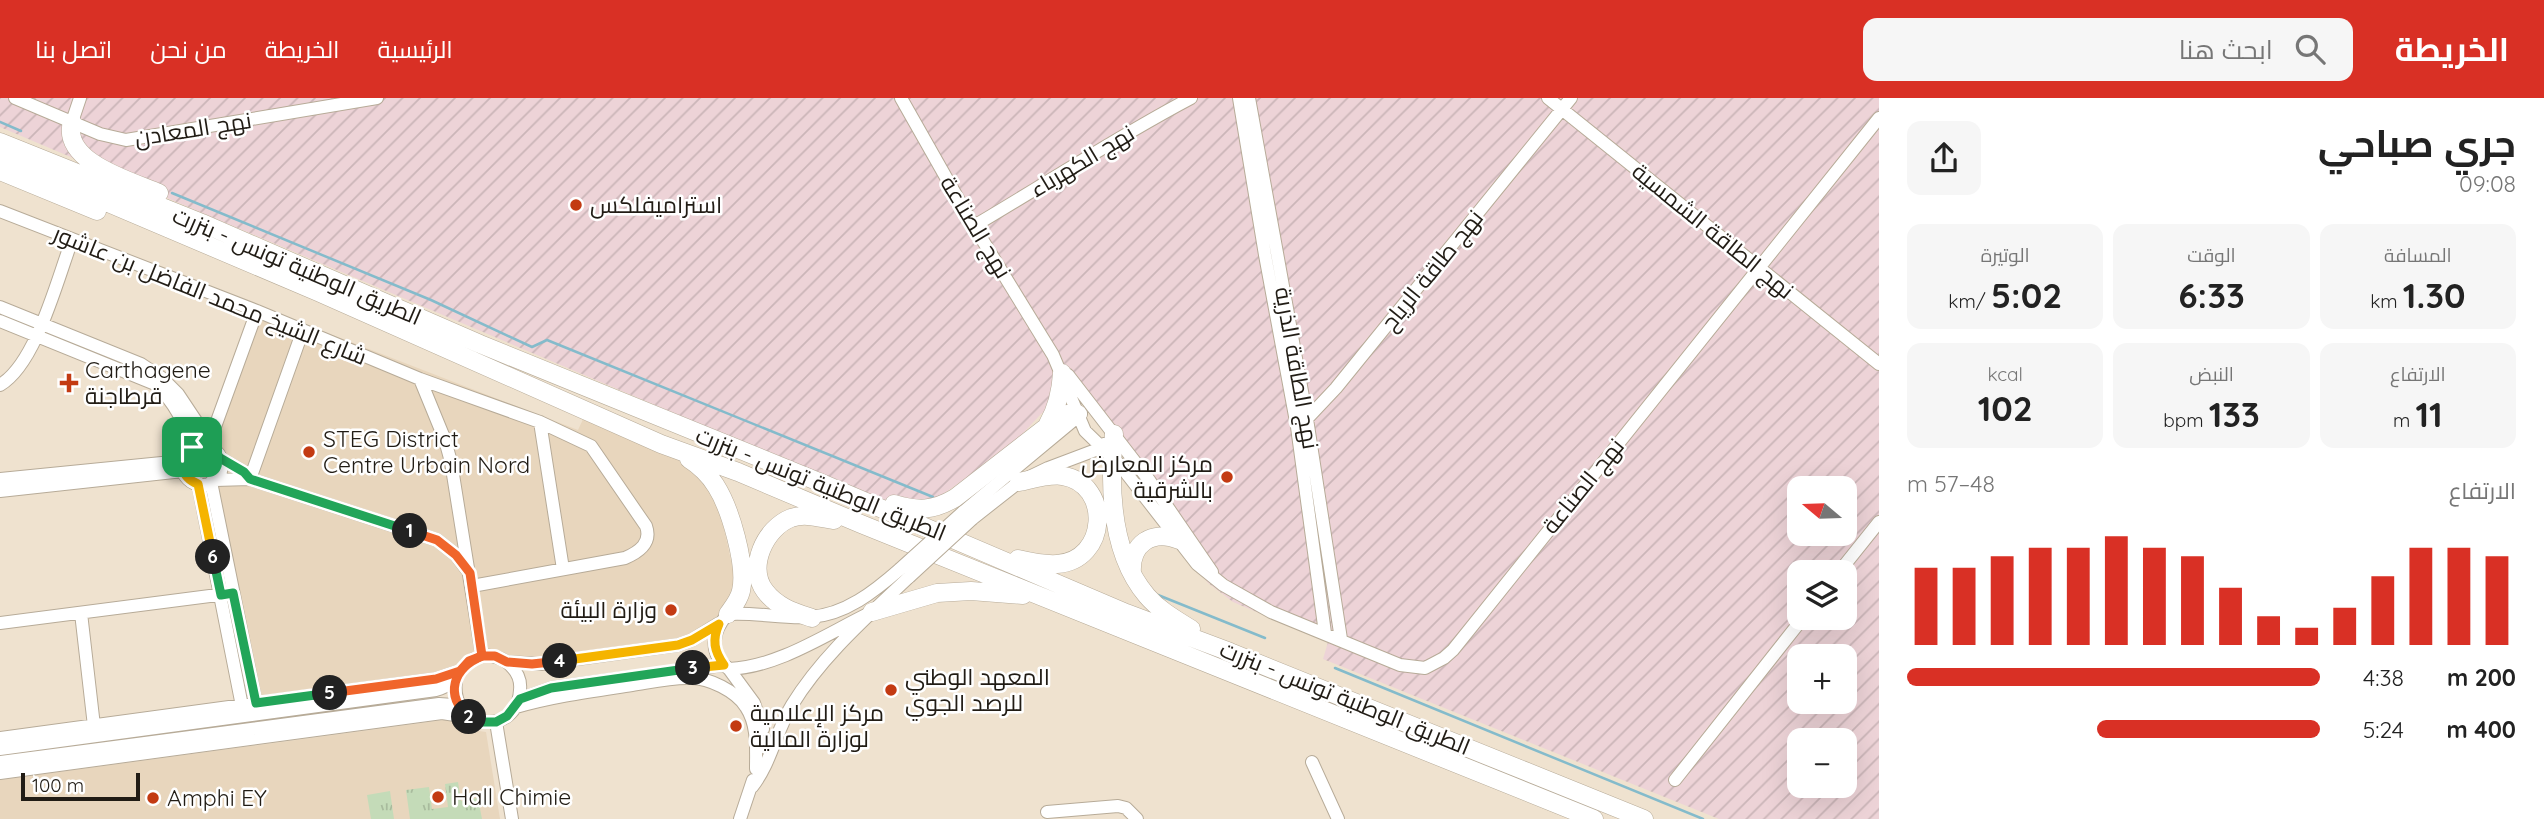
<!DOCTYPE html>
<html lang="ar">
<head>
<meta charset="utf-8">
<style>
  :root { --surface:#fff; --page:#f6f6f6; --text:#222; --muted:#767676; --accent:#d93025 }
  body { margin:0; font-family:Quicksand,Cairo,sans-serif; background:var(--page); color:var(--text); direction:rtl; height:100vh; display:flex; flex-direction:column; font-size:26px; white-space:nowrap }
  * { box-sizing:border-box; margin:0 }
  p { font-size:23px; color:var(--muted) }
  .icon { flex:none; width:38px; height:38px; fill:none; stroke:currentColor; stroke-width:2; stroke-linecap:round; stroke-linejoin:round }
  .map { position:relative; flex:1; overflow:hidden; direction:ltr }
  .sheet { display:flex; flex-direction:column; background:var(--surface); width:665px }
  .sheet>* { flex:none }
  .needle { width:46px; rotate:289deg }
  .controls { position:absolute; left:1787px; top:378px; display:grid; gap:14px }
  .controls a { display:grid; place-items:center; width:70px; height:70px; border-radius:14px; background:var(--surface); box-shadow:0 7px 28px #0002; font-size:35px }
  .scale { position:absolute; left:21px; bottom:18px; width:119px; box-sizing:border-box; padding-left:7px; border:4px solid #211c15; border-top:0; font-size:19px; line-height:24px; white-space:nowrap; color:#211c15; -webkit-text-stroke:5px #fff; paint-order:stroke }
  .pin { position:absolute; display:grid; place-items:center; width:60px; height:60px; color:#fff; margin:-30px; border-radius:14px; box-shadow:0 4px 10px #0006 }
  .km { position:absolute; width:35px; height:35px; margin:-18px; border-radius:50%; background:#222; color:#fff; font-size:19px; line-height:35px; text-align:center }
  .round { display:grid; place-items:center; flex:none; width:74px; height:74px; border-radius:14px; background:var(--page) }
  .head { display:flex; align-items:center; justify-content:space-between; height:119px; padding:0 28px }
  h1 { font-size:38px; font-weight:700; line-height:52px }
  .figures { display:grid; grid-template-columns:repeat(3,1fr); gap:10px; height:119px; padding:7px 28px }
  .figures div { display:grid; align-content:center; border-radius:14px; background:var(--page); text-align:center }
  .figures b { font-size:35px; font-weight:700 }
  .figures small { font-size:19px; font-weight:400 }
  .figures p { font-size:19px }
  .chart { height:196px; padding:14px 28px }
  .chart p { display:flex; justify-content:space-between }
  .chart svg { width:100%; height:126px; margin-top:7px; stroke:var(--accent); stroke-width:6 }
  ul { padding:0 28px; list-style:none; font-size:23px }
  li { display:grid; grid-template-columns:112px 84px 1fr; align-items:center; height:52px }
  li i { height:18px; border-radius:9px; background:var(--accent) }
  header { display:flex; align-items:center; gap:42px; box-sizing:border-box; height:98px; padding:0 35px; background:var(--accent); color:#fff }
  header strong { font-size:33px }
  nav { display:flex; gap:38px; margin-inline-start:auto; font-size:24px }
  .search { width:490px; height:63px; background:var(--page); display:flex; align-items:center; gap:18px; box-sizing:border-box; padding:0 24px; border-radius:14px; color:var(--muted); font-size:26px }
  main { display:flex; flex:1; min-height:0 }
  .map>svg:first-child { display:block }
  .built { fill:#e8d6bd }
  .industrial { fill:url(#industrial-furrows); fill-rule:evenodd }
  .grass { fill:url(#grass-tufts) }
  .lines { fill:none; stroke-linecap:round; stroke-linejoin:round }
  .stream { stroke:#84bbcb; stroke-width:2.5 }
  .minor-casing { stroke:#b7ab98; stroke-width:14 }
  .highway-casing { stroke:#b7ab98; stroke-width:19 }
  .minor { stroke:#fff; stroke-width:12 }
  .highway { stroke:#fff; stroke-width:18 }
  .minor-bridge-casing { stroke:#b7ab98; stroke-width:14; stroke-linecap:butt }
  .minor-bridge { stroke:#fff; stroke-width:12 }
  .split-1-casing { stroke:#fff; stroke-width:14 }
  .split-2-casing { stroke:#fff; stroke-width:14 }
  .split-3-casing { stroke:#fff; stroke-width:14 }
  .split-4-casing { stroke:#fff; stroke-width:14 }
  .split-5-casing { stroke:#fff; stroke-width:14 }
  .split-6-casing { stroke:#fff; stroke-width:14 }
  .split-7-casing { stroke:#fff; stroke-width:14 }
  .split-1 { stroke:#22a559; stroke-width:9 }
  .split-2 { stroke:#f0652b; stroke-width:9 }
  .split-3 { stroke:#22a559; stroke-width:9 }
  .split-4 { stroke:#f5b400; stroke-width:9 }
  .split-5 { stroke:#f0652b; stroke-width:9 }
  .split-6 { stroke:#22a559; stroke-width:9 }
  .split-7 { stroke:#f5b400; stroke-width:9 }
  .poi-dot { fill:#c33a12; stroke:#fff; stroke-width:2.5 }
  .labels { text-anchor:middle; stroke-width:5; stroke-linejoin:round; paint-order:stroke }
  .street-label { font-size:23px; fill:#211c15; stroke:#fff }
  .poi-label { font-size:23px; fill:#211c15; stroke:#fff; text-anchor:start }
</style>
</head>
<body>
<header>
<strong>الخريطة</strong>
<div class="search"><svg class="icon" aria-label="search" viewBox="0 0 24 24"><circle cx="10" cy="10" r="6"/><path d="M15 15l6 6"/></svg>ابحث هنا</div>
<nav><a>الرئيسية</a><a>الخريطة</a><a>من نحن</a><a>اتصل بنا</a></nav>
</header>
<main>
<section class="sheet">
<div class="head"><div><h1>جري صباحي</h1><p>09:08</p></div><a class="round"><svg class="icon" aria-label="share" viewBox="0 0 24 24"><path d="M12 15V3M7 8l5-5 5 5M5 13v7h14v-7"/></svg></a></div>
<div class="figures">
<div><p>المسافة</p><b>1.30<small> km</small></b></div>
<div><p>الوقت</p><b>6:33</b></div>
<div><p>الوتيرة</p><b>5:02<small> /km</small></b></div>
</div>
<div class="figures">
<div><p>الارتفاع</p><b>11<small> m</small></b></div>
<div><p>النبض</p><b>133<small> bpm</small></b></div>
<div><p>kcal</p><b>102</b></div>
</div>
<div class="chart"><p><span>الارتفاع</span>48–57 m</p>
<svg viewBox="0 0 160 44" preserveAspectRatio="none"><path d="M5 44V17M15 44V17M25 44V13M35 44V10M45 44V10M55 44V6M65 44V10M75 44V13M85 44V24M95 44V34M105 44V38M115 44V31M125 44V20M135 44V10M145 44V10M155 44V13"/></svg>
</div>
<ul>
<li><b>200 m</b>4:38<i style="width:100%"></i></li>
<li><b>400 m</b>5:24<i style="width:54%"></i></li>
</ul>
</section>
<div class="map">
<svg width="1879" height="721" viewBox="0 0 1879 721">
  <defs>
    <pattern id="industrial-furrows" width="10" height="10" patternUnits="userSpaceOnUse" patternTransform="scale(1.75)"><rect width="10" height="10" fill="#edd3d7"/><path d="M-1 1l2-2M0 10L10 0M9 11l2-2" fill="none" stroke="#cbb5b8"/></pattern>
    <pattern id="grass-tufts" width="24" height="20" patternUnits="userSpaceOnUse" patternTransform="scale(1.75)"><rect width="24" height="20" fill="#c4dbb8"/><path d="M3 7l-1-3M5 7V3M7 7l1-3M15 17l-1-3M17 17v-4M19 17l1-3" fill="none" stroke="#a8bb9d"/></pattern>
  </defs>
  <rect width="100%" height="100%" fill="#efe2cf"/>
  <path class="built" d="M263,210L578,332L585,317L682,360L707,383L722,422L734,476L733,493L728,506L710,527L679,542L541,560L509,558L458,568L437,576L259,600L216,386L226,372L224,354L214,341Z
    M451,621L472,632L486,634L500,721H0V682Z"/>
  <path class="industrial" d="M0,0H1879V721H1719L1323,561L1328,544L1233,504L1208,485L1181,453L1193,442L1080,285L1041,316L1012,347L914,417L0,29ZM1799,390H1844V436H1799ZM1799,474H1844V520H1799ZM1799,558H1844V604H1799ZM1799,642H1844V688H1799Z"/>
  <path class="grass" d="M458,684L461,703L478,700L482,721H410L406,692L429,689L432,711L448,709L445,686Z
    M390,693L394,721H371L367,697Z"/>
  <g class="lines">
    <path class="stream" d="M0,24L21,33
      M172,95L431,202L532,249L547,242L933,399
      M1158,497L1265,540
      M1335,570L1703,721"/>
    <defs>
      <path id="minor" d="M15,0L100,36L126,42L377,0
        M901,0L969,120L1053,257L1085,333L1120,367L1197,466L1223,487L1271,514L1400,567L1425,570L1444,560L1453,552L1879,20
        M1239,0L1265,157L1297,329L1325,535
        M1249,0L1307,321L1341,541
        M1548,0L1879,266
        M72,24L80,0
        M0,113L257,213L420,281L540,324L591,348L646,428C652,445 639,454 625,460L472,488
        M974,128C1047,85 1117,39 1191,0
        M0,209L141,266L162,280L178,296L196,323L205,347
        M0,223L155,286C175,305 184,324 193,349
        M1068,277L1149,382L1212,474
        M420,281L445,342L451,364L482,558
        M0,287C36,266 57,182 72,142
        M540,324L563,471
        M1303,325L1336,290L1571,0
        M182 367a20 20 0 1 1 40 0a20 20 0 1 1-40 0Z
        M208,348L257,213
        M220,360L244,374L250,381
        M0,381L182,363
        M250,381L303,232
        M215,382L250,381L437,442L456,457L468,473
        M211,384L256,605
        M198,386L242,608
        M0,393L183,373
        M963,414L1081,316
        M972,421L1019,384L1048,370L1101,350L1104,346
        M1839,474L1879,424
        M872,514C828,535 779,569 729,571C708,556 712,533 728,516C756,514 783,521 810,519C845,517 875,493 900,471
        M81,515L94,628
        M0,525L233,495
        M507,564L541,566L678,547L692,542L718,526
        M729,571L754,605L763,631
        M674,573L724,567
        M526,599L551,590L632,579
        M516,609C554,598 593,593 632,587C651,584 672,579 691,580C709,580 736,593 746,609C758,627 756,650 756,671
        M496,624L512,721
        M0,640L436,581L460,573
        M0,651L436,592C462,585 458,563 482,558C492,556 505,561 511,568C518,575 521,583 520,592C518,639 449,633 456,582
        M0,664L439,606L453,607L461,612
        M1312,664L1338,721
        M0,675L442,615L468,619
        M1675,682L1803,520
        M752,689C771,665 776,633 792,607C822,558 868,518 909,479
        M1047,714L1118,708L1126,710L1137,721
        M740,721L753,682"/>
      <path id="highway" d="M72,24C61,64 131,83 159,95
        M0,44L202,125L480,246L824,386L1126,515L1230,554L1644,721
        M0,59L318,194L661,346L738,374L861,426L1594,721
        M0,73L97,113
        M1048,326C1057,310 1061,294 1062,275
        M1114,336C1109,389 1111,456 1147,498C1159,512 1175,521 1191,531
        M689,361C699,367 710,378 716,388C730,410 747,467 741,493C739,502 733,509 728,516
        M894,406C918,413 933,413 955,400L1058,320L1067,316H1078
        M1018,461C1031,464 1044,467 1057,466C1108,463 1112,386 1063,378C1049,376 1033,381 1019,384
        M1132,475C1130,446 1152,431 1179,442
        M872,514L937,495L971,493L1023,497
        M812,520C794,514 777,509 765,493C747,469 765,430 791,420C805,415 820,420 834,422"/>
    </defs>
    <use href="#minor" class="minor-casing"/>
    <use href="#highway" class="highway-casing"/>
    <use href="#minor" class="minor"/>
    <use href="#highway" class="highway"/>
    <defs>
      <path id="minor-bridge" d="M900,471L963,414
        M909,479L972,421"/>
    </defs>
    <use href="#minor-bridge" class="minor-bridge-casing"/>
    <use href="#minor-bridge" class="minor-bridge"/>
  </g>
  <g class="lines">
    <defs>
      <path id="split-1" d="M192,349L205,347L213,350L220,360L244,374L250,381L410,433"/>
      <path id="split-2" d="M410,433L437,442L456,457L470,475L482,558C453,570 444,597 469,619"/>
      <path id="split-3" d="M469,619L482,624H496L507,618L520,601L551,590L693,570"/>
      <path id="split-4" d="M560,563L678,547L692,542L719,526C712,542 714,553 724,567L693,570"/>
      <path id="split-5" d="M330,595L436,581L460,573L469,563L482,558H495L507,564L532,566L560,563"/>
      <path id="split-6" d="M213,459L221,497L233,495L256,605L330,595"/>
      <path id="split-7" d="M192,349C178,362 180,379 198,386L213,459"/>
    </defs>
    <use href="#split-1" class="split-1-casing"/>
    <use href="#split-2" class="split-2-casing"/>
    <use href="#split-3" class="split-3-casing"/>
    <use href="#split-4" class="split-4-casing"/>
    <use href="#split-5" class="split-5-casing"/>
    <use href="#split-6" class="split-6-casing"/>
    <use href="#split-7" class="split-7-casing"/>
    <use href="#split-1" class="split-1"/>
    <use href="#split-2" class="split-2"/>
    <use href="#split-3" class="split-3"/>
    <use href="#split-4" class="split-4"/>
    <use href="#split-5" class="split-5"/>
    <use href="#split-6" class="split-6"/>
    <use href="#split-7" class="split-7"/>
  </g>
  <g class="poi-dot">
    <circle cx="576" cy="107" r="7"/>
    <path d="M65.5 274.5h7v7h7v7h-7v7h-7v-7h-7v-7h7z"/>
    <circle cx="309" cy="354" r="7"/>
    <circle cx="1227" cy="379" r="7"/>
    <circle cx="671" cy="512" r="7"/>
    <circle cx="891" cy="592" r="7"/>
    <circle cx="736" cy="628" r="7"/>
    <circle cx="438" cy="699" r="7"/>
    <circle cx="153" cy="700" r="7"/>
  </g>
  <g class="labels">
    <g class="street-label">
      <text transform="translate(193 31) rotate(-9)" y="8">نهج المعادن</text>
      <text transform="translate(1082 63) rotate(-31)" y="8">نهج الكهرباء</text>
      <text transform="translate(976 129) rotate(59)" y="8">نهج الصناعة</text>
      <text transform="translate(1713 133) rotate(39)" y="8">نهج الطاقة الشمسية</text>
      <text transform="translate(297 168) rotate(23)" y="8">الطريق الوطنية تونس - بنزرت</text>
      <text transform="translate(1432 172) rotate(-51)" y="8">نهج طاقة الرياح</text>
      <text transform="translate(210 197) rotate(22)" y="8">شارع الشيخ محمد الفاضل بن عاشور</text>
      <text transform="translate(1297 270) rotate(80)" y="8">نهج الطاقة الذرية</text>
      <text transform="translate(821 386) rotate(22)" y="8">الطريق الوطنية تونس - بنزرت</text>
      <text transform="translate(1583 388) rotate(-51)" y="8">نهج الصناعة</text>
      <text transform="translate(1345 600) rotate(22)" y="8">الطريق الوطنية تونس - بنزرت</text>
    </g>
    <g class="poi-label">
      <text x="590" y="115">استراميفلكس</text>
      <text x="85" y="280">Carthagene<tspan x="85" dy="26">قرطاجنة</tspan></text>
      <text x="323" y="349">STEG District<tspan x="323" dy="26">Centre Urbain Nord</tspan></text>
      <text x="1213" y="374" text-anchor="end">مركز المعارض<tspan x="1213" dy="26">بالشرقية</tspan></text>
      <text x="657" y="520" text-anchor="end">وزارة البيئة</text>
      <text x="905" y="587">المعهد الوطني<tspan x="905" dy="26">للرصد الجوي</tspan></text>
      <text x="750" y="623">مركز الإعلامية<tspan x="750" dy="26">لوزارة المالية</tspan></text>
      <text x="452" y="707">Hall Chimie</text>
      <text x="167" y="708">Amphi EY</text>
    </g>
  </g>
</svg>
<div class="controls">
<a><svg class="needle" viewBox="-14 -14 28 28"><path d="M0-13l5 13h-10z" fill="#e53935"/><path d="M0 13l5-13h-10z" fill="#767676"/></svg></a>
<a><svg class="icon" aria-label="layers" viewBox="0 0 24 24"><path d="M12 4l9 5-9 5-9-5zM3 14l9 5 9-5"/></svg></a>
<a>+</a>
<a>−</a>
</div>
<div class="scale">100 m</div>
<div class="pin" style="left:192px;top:349px;background:#1e9e55"><svg class="icon" aria-label="arrive" viewBox="0 0 24 24"><path d="M6 21V4h12l-3 4 3 4H6"/></svg></div>
<b class="km" style="left:410px;top:433px">1</b>
<b class="km" style="left:469px;top:619px">2</b>
<b class="km" style="left:693px;top:570px">3</b>
<b class="km" style="left:560px;top:563px">4</b>
<b class="km" style="left:330px;top:595px">5</b>
<b class="km" style="left:213px;top:459px">6</b>
</div>
</main>
</body>
</html>
